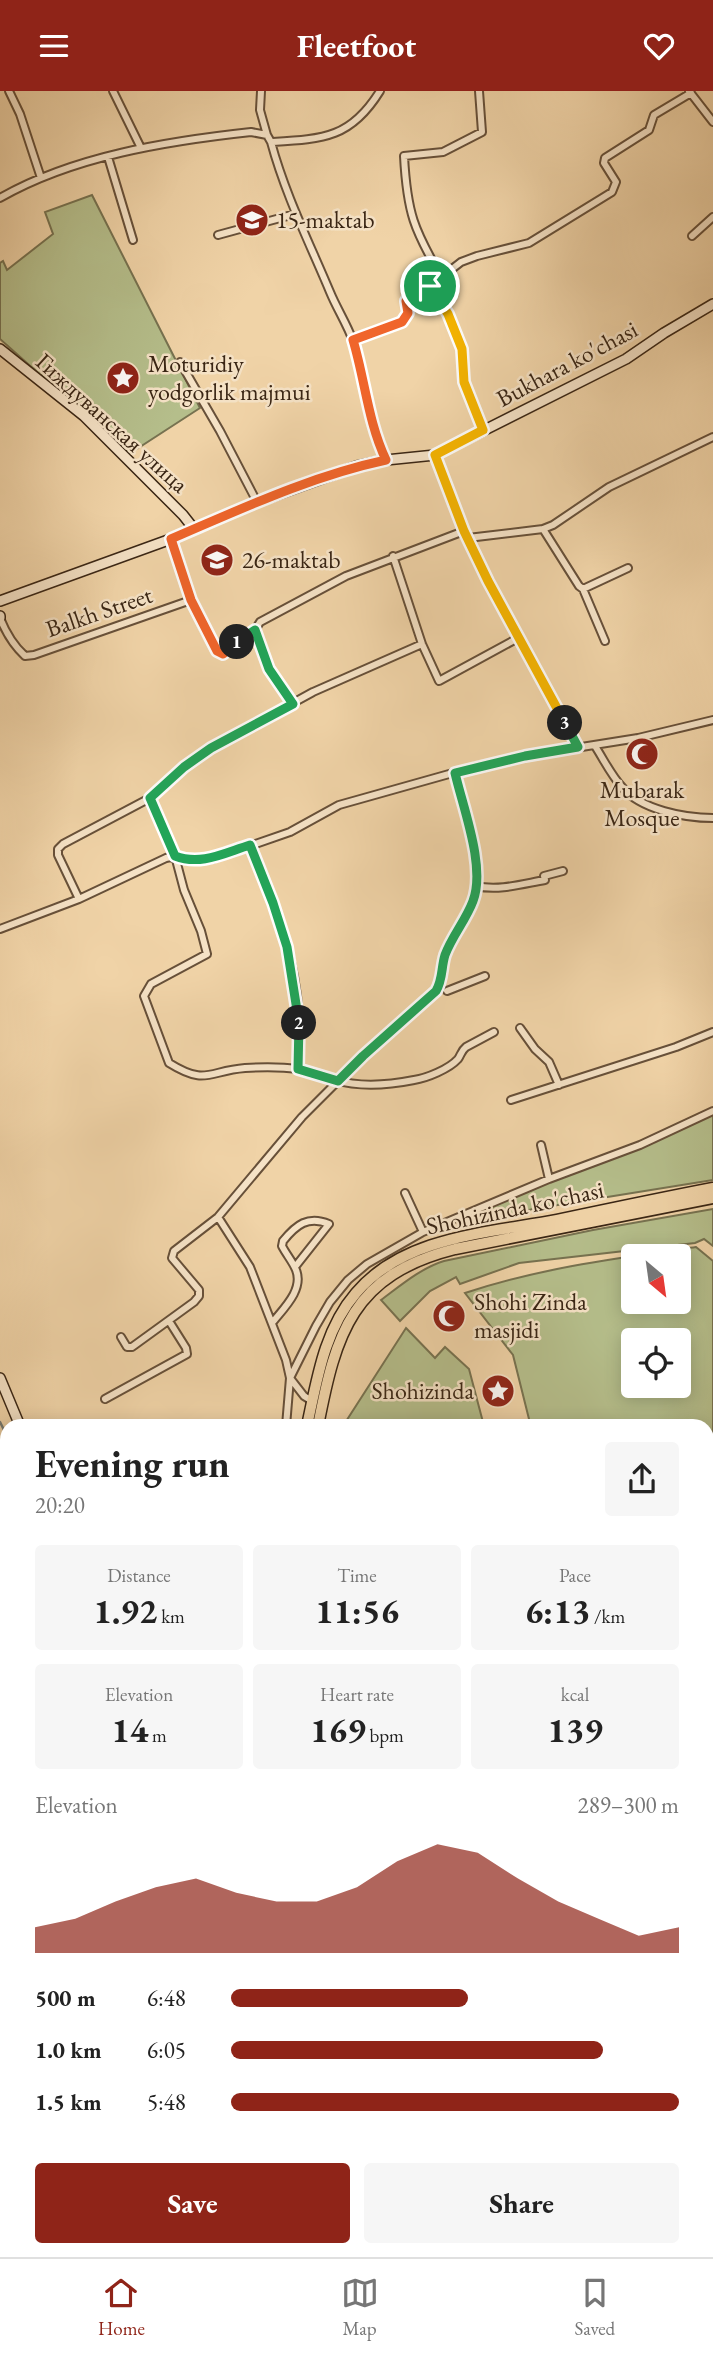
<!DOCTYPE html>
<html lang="en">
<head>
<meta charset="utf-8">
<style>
  :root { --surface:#fff; --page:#f6f6f6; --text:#222; --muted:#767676; --line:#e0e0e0; --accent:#8f2418 }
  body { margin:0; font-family:"EB Garamond",serif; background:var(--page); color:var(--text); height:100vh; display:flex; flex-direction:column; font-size:26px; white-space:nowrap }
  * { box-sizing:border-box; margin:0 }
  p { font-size:23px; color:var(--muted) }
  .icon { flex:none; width:38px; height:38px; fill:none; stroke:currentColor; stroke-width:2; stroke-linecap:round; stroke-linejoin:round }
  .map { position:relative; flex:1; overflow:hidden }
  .drawer { position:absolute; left:0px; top:1328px; width:714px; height:838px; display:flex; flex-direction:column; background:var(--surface); border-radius:21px 21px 0 0; box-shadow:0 4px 18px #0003 }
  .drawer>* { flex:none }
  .needle { width:46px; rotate:151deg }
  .tools { position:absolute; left:621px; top:1153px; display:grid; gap:14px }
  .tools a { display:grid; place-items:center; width:70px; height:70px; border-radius:7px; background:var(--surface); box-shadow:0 4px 18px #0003; font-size:35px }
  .pin { position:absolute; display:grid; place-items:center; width:60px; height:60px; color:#fff; margin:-30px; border:4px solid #fff; border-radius:50%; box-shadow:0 2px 7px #0007 }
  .km { position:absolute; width:35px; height:35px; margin:-18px; border-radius:50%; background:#222; color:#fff; font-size:19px; line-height:35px; text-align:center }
  .round { display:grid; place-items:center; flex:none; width:74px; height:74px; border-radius:7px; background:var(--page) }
  .summary { display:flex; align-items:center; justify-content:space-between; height:119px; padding:0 35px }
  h1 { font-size:38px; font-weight:700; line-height:52px }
  .metrics { display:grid; grid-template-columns:repeat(3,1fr); gap:10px; height:119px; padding:7px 35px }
  .metrics div { display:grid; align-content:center; border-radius:7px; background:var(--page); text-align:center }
  .metrics b { font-size:35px; font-weight:700 }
  .metrics small { font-size:19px; font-weight:400 }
  .metrics p { font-size:19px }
  .chart { height:196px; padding:14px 35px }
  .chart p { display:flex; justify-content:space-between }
  .chart svg { width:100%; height:126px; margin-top:7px; fill:var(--accent); opacity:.7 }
  .cta { display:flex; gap:14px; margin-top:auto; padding:14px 35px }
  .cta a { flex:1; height:80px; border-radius:7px; background:var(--accent); color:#fff; font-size:28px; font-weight:700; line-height:80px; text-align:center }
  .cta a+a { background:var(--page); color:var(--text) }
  ul { padding:0 35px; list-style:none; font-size:23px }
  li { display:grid; grid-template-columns:112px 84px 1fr; align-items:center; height:52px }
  li i { height:18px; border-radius:9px; background:var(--accent) }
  header { display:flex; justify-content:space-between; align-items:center; height:91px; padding:0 35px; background:var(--accent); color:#fff; font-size:32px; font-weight:700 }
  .tab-bar { display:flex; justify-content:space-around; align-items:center; height:98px; border-top:2px solid var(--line); background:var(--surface); font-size:19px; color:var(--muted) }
  .tab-bar a { display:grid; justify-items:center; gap:4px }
  .tab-bar .selected { color:var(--accent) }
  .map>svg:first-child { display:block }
  .green { fill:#b5be8b; stroke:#777250; stroke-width:2; fill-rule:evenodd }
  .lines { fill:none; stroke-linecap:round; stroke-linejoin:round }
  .stream { stroke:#767b73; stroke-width:2.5 }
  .street-casing { stroke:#675039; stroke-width:10 }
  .secondary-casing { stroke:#392514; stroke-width:12 }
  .primary-casing { stroke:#392514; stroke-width:13 }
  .street { stroke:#f5e2c6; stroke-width:6 }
  .secondary { stroke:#f5e2c6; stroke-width:9 }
  .primary { stroke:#f0d3a7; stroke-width:10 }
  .split-1-casing { stroke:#fff; stroke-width:14 }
  .split-2-casing { stroke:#fff; stroke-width:14 }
  .split-3-casing { stroke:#fff; stroke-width:14 }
  .split-4-casing { stroke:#fff; stroke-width:14 }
  .split-1 { stroke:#f0652b; stroke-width:9 }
  .split-2 { stroke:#22a559; stroke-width:9 }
  .split-3 { stroke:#22a559; stroke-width:9 }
  .split-4 { stroke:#f5b400; stroke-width:9 }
  .labels { text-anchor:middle; stroke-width:5; stroke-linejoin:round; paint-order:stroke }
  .poi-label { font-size:24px; fill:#392514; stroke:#f5e2c6; text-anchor:start }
  .street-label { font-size:24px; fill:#392514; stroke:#f5e2c6 }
</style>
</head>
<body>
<header><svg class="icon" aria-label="menu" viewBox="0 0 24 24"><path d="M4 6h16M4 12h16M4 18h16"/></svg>Fleetfoot<svg class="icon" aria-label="heart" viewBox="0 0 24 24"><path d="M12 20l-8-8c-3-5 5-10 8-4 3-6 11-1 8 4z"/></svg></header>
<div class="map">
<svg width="713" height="2166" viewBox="0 0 713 2166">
  <rect width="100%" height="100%" fill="#f0d3a7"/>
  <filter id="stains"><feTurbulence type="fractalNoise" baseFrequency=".00286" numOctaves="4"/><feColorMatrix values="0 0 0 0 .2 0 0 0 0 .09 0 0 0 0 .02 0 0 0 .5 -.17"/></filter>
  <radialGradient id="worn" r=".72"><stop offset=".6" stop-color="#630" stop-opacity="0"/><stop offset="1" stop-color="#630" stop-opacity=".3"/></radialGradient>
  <path class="green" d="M92,104L200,317L129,363L0,248V172L3,170L7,179L53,143L45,121Z
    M713,1024V1089L533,1118L472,1133L468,1122Z
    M713,1118V1155L704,1148L695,1152L519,1172L460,1193L456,1186L430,1200L400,1230L381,1209C400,1195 421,1177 444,1170L593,1139Z
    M696,1156L713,1170V1531L707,1539V1335H537L530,1332L513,1264L465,1202C540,1177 618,1167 696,1156ZM634,1166H679V1211H634ZM634,1250H679V1295H634Z
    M406,1237L435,1267L445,1256L469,1278L484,1335H343Z
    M713,1574V2166H415L416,2160H707V1583Z"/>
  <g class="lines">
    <path class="stream" d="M0,1331L7,1345
      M222,2166L223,2160"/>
    <defs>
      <path id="street" d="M9,0L20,23L41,87
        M113,0L141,57
        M261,0L260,19L267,44
        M689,0L713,31
        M271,51C285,103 309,151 330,201C337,218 347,233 353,250C368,289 367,331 386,369
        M108,66L133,149
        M0,107C73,65 168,50 251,41L267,44L271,51C324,48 351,47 380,0
        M218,144L295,123
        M692,145L713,126
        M442,187C414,139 407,122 404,65L443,61L482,41L479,0
        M430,195L448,223L462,258L464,291L483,339
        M353,249L402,231L408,222L406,210L408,207L430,195L461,171L477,165L529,152L612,101L616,91L604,72L605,67L649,39L654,24L691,2
        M180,271L220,340L257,411
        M435,364L464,440L488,490L578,656
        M543,438L579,495L583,498L628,477
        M468,447L543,438L553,434L609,396L713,346
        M171,448C179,471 202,553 223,563L255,539L260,531L346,485L464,440
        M393,465L422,553L439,590L518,547
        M583,498L605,550
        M0,527C6,542 13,554 25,565L34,564L191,509
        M255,539L269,578L293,613
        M595,655C604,669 611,684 622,696C641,719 685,727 713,727
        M150,707L175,765L184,799L201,840L207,863L151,893L144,905L169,972C206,995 208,980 245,977C262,976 282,976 299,978C311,980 322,986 335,989C359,996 389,994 414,989C427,987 449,978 458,968C461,964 461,960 466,956L494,941
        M250,754C274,806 295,866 299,924C300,941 298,960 298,978
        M476,795C499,800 522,793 545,789L544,785L563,780
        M79,808L58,764V758L63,753L150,707L184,676L211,657L313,601L422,553
        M0,838L79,808L166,767L175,765L189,770L212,768L290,741L339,714L474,676L525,665L638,647L713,629
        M447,900L485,885
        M520,937L535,958L549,971L559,994
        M511,1009L676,956L713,941
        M541,1054L549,1088
        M405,1102L423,1141
        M218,1126L250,1176L286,1269L290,1287L304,1305L312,1310
        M272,1232C283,1218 304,1199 296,1179C293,1171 286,1163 282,1155L283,1150C296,1134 308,1124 329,1133L295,1176
        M121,1246L127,1256H132L194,1211L199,1205V1199L172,1167L174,1160L218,1126L302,1026L363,965L436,900C443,888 441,877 446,864C452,845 466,829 473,810C486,776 463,717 455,682
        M105,1308L187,1263L186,1257L169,1230
        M286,1335L290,1287L316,1235L330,1211L348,1189L367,1173L423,1141L549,1088L640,1054L713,1020
        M707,1562L713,1553
        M0,1564L7,1563
        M0,2138L7,2139
        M26,2166L27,2160
        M395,2166L397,2160"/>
      <path id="secondary" d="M0,258L84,325L183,424L194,438
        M0,510L171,448L257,411L357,375L386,369L435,364L626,268L664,242L713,213
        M0,525V527
        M0,1287L20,1335
        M0,1664L7,1665
        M0,1674L7,1675"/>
      <path id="primary" d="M307,1335C317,1289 324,1239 356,1202C404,1145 489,1142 557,1129C609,1118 661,1107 713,1097
        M318,1335C336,1242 352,1184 455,1158L713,1107
        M184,2166L186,2160
        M198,2166L200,2160"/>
    </defs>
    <use href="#street" class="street-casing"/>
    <use href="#secondary" class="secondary-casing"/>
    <use href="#primary" class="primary-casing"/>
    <use href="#street" class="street"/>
    <use href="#secondary" class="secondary"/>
    <use href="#primary" class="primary"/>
  </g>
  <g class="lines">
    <defs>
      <path id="split-1" d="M237,551L223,563L217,560L191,509L171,448C241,418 311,385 386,369C368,331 365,289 353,249L402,231L408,222L406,210L408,207L430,195"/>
      <path id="split-2" d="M237,551L255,539L269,578L293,613L211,657L184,676L150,707L175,765C201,775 224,762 250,754L273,812L287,856L299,932"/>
      <path id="split-3" d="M299,932L298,978L338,990L363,965L436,900C443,888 441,877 445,864C452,845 466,829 473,810C486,776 463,717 455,682L525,665L578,656L565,632"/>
      <path id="split-4" d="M430,195L448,223L462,258L464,291L483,339L435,364L464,440L488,490L565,632"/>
    </defs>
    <use href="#split-1" class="split-1-casing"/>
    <use href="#split-2" class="split-2-casing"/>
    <use href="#split-3" class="split-3-casing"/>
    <use href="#split-4" class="split-4-casing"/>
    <use href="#split-1" class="split-1"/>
    <use href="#split-2" class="split-2"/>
    <use href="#split-3" class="split-3"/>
    <use href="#split-4" class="split-4"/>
  </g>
  <defs>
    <symbol id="school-disc" viewBox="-11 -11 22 22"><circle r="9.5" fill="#8f2418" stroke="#f5e2c6"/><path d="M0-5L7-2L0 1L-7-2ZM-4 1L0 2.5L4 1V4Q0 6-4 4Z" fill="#fff"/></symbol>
    <symbol id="sight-disc" viewBox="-11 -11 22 22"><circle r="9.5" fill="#8f2418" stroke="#f5e2c6"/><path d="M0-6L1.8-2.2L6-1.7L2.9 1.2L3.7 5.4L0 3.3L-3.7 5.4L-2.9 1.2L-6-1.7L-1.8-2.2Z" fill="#fff"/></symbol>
    <symbol id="mosque-disc" viewBox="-11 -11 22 22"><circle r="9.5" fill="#8f2418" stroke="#f5e2c6"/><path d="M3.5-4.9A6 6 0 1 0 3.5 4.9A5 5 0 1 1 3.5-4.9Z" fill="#fff"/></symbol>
  </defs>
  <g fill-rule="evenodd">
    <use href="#school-disc" x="233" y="110" width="38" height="38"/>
    <use href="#sight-disc" x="104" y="268" width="38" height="38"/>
    <use href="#school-disc" x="198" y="450" width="38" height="38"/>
    <use href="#mosque-disc" x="623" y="644" width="38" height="38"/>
    <use href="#mosque-disc" x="430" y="1206" width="38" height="38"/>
    <use href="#sight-disc" x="479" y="1281" width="38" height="38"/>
  </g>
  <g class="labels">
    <g class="poi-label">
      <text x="276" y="137">15-maktab</text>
      <text x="148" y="281">Moturidiy<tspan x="148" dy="28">yodgorlik majmui</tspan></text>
      <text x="242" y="477">26-maktab</text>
      <text x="642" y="707" text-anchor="middle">Mubarak<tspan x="642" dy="28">Mosque</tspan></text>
      <text x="474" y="1219">Shohi Zinda<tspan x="474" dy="28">masjidi</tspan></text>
      <text x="474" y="1308" text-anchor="end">Shohizinda</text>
    </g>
    <g class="street-label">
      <text transform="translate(567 273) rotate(-28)" y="8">Bukhara ko'chasi</text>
      <text transform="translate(112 332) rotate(42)" y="8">Гиждуванская улица</text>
      <text transform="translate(99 521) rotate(-19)" y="8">Balkh Street</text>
      <text transform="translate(515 1117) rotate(-12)" y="8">Shohizinda ko'chasi</text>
    </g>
  </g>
  <rect width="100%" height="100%" filter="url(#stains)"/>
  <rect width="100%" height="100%" fill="url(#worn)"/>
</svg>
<div class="tools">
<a><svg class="needle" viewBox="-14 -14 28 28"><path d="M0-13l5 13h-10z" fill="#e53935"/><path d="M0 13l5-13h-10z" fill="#767676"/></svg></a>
<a><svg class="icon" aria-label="locate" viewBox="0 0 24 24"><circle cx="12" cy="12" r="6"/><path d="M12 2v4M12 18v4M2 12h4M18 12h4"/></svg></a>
</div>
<div class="pin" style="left:430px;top:195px;background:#1e9e55"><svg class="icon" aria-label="arrive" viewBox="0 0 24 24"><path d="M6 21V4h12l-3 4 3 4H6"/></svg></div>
<b class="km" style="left:237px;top:551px">1</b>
<b class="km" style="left:299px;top:932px">2</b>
<b class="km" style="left:565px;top:632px">3</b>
<section class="drawer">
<div class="summary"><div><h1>Evening run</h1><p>20:20</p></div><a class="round"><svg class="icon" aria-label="share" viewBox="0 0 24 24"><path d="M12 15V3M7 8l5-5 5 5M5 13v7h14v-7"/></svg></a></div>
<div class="metrics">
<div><p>Distance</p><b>1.92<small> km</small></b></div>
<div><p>Time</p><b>11:56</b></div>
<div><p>Pace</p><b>6:13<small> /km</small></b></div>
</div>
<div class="metrics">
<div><p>Elevation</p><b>14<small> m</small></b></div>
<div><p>Heart rate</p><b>169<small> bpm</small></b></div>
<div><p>kcal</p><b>139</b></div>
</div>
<div class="chart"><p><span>Elevation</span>289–300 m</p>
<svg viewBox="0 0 160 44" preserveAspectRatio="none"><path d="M0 44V35L10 32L20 26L30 21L40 18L50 23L60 26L70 26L80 21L90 12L100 6L110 9L120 18L130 26L140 32L150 38L160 35V44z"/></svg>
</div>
<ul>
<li><b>500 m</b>6:48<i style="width:53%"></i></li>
<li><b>1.0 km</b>6:05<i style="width:83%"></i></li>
<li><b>1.5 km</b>5:48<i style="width:100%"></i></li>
</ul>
<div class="cta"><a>Save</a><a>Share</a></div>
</section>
</div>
<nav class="tab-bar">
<a class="selected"><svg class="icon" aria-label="home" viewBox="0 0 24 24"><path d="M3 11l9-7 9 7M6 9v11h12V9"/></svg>Home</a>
<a><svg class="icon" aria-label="map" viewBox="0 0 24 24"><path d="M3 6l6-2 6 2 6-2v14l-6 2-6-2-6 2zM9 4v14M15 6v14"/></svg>Map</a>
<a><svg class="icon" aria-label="saved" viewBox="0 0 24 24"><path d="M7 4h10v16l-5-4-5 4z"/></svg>Saved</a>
</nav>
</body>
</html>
